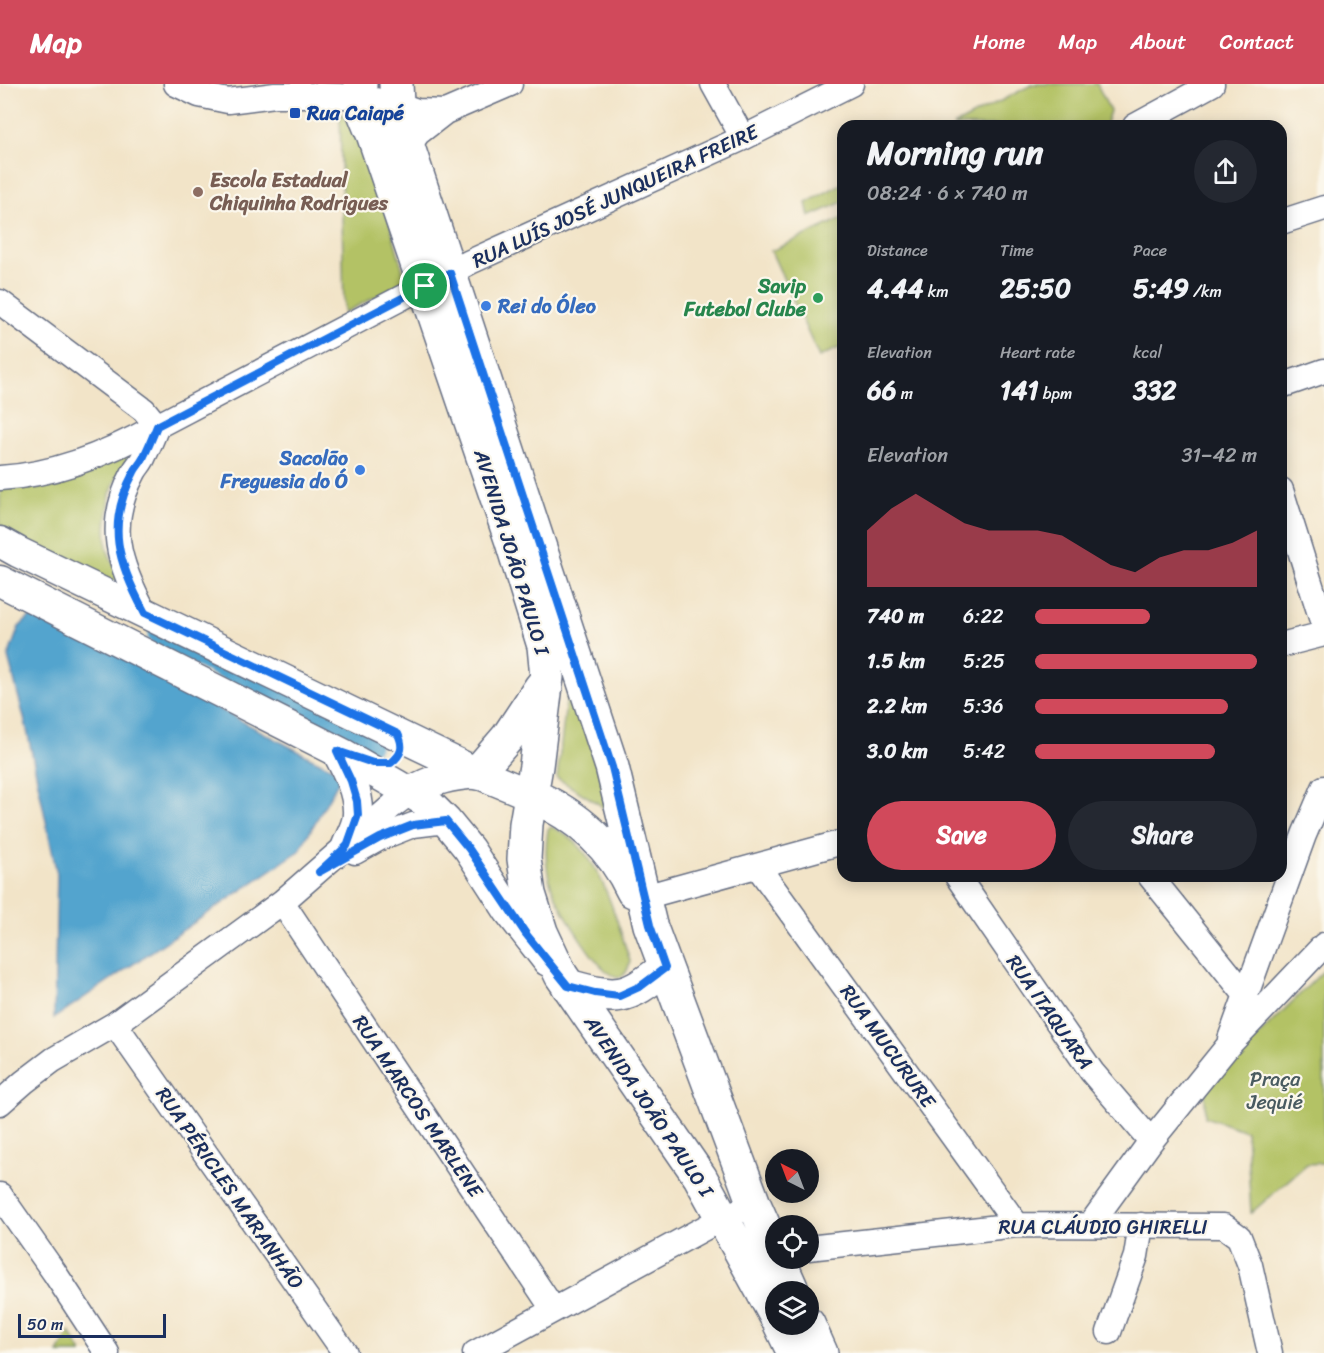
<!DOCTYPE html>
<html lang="en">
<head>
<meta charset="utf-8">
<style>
  :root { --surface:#171b24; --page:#242831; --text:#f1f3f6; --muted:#9ea1a6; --accent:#d1495b }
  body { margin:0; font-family:Sriracha,sans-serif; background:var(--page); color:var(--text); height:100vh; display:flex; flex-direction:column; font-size:22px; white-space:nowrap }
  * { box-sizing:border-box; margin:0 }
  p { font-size:20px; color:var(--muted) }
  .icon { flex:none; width:33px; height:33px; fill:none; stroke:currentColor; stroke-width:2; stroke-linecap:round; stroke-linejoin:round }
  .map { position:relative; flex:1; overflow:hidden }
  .drawer { position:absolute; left:837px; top:36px; width:450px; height:762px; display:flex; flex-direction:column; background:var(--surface); border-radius:18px; box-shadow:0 3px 15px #0003 }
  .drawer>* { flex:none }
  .needle { width:39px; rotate:318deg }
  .buttons { position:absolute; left:765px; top:1065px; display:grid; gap:12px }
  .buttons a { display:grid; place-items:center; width:54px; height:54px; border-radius:50%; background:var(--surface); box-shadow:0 3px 15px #0003; font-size:30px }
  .scale { position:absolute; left:18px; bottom:15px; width:148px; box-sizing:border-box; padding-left:6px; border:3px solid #1b2f5e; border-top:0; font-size:16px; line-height:21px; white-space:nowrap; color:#1b2f5e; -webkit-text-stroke:4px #fbf7ec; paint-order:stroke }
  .pin { position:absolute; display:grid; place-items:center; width:51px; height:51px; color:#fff; margin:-26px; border:3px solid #fff; border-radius:50%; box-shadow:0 2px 6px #0007 }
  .round { display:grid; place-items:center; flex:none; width:63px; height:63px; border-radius:32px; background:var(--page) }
  .overview { display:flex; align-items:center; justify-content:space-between; height:102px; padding:0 30px }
  h1 { font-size:33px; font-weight:700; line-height:45px }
  .stats { display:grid; grid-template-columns:repeat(3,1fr); gap:9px; height:102px; padding:6px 30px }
  .stats div { display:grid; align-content:center }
  .stats b { font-size:26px; font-weight:700 }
  .stats small { font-size:16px; font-weight:400 }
  .stats p { font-size:16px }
  .chart { height:168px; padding:12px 30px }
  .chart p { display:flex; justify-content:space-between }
  .chart svg { width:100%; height:108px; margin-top:6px; fill:var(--accent); opacity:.7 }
  .button { display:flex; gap:12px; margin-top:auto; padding:12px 30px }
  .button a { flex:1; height:69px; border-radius:36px; background:var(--accent); color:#fff; font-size:24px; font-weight:700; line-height:69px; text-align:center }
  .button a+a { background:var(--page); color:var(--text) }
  ul { padding:0 30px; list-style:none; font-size:20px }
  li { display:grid; grid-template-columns:96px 72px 1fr; align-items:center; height:45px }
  li i { height:15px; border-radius:8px; background:var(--accent) }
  header { display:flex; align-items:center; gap:36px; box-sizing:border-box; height:84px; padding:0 30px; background:var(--accent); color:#fff }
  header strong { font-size:28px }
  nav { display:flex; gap:33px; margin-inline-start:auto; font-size:21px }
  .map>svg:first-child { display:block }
  .green { fill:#b3c265; stroke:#677862; stroke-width:1.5 }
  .water { fill:#53a4ce; stroke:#376a96; stroke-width:1.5 }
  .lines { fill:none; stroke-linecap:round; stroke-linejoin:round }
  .canal { stroke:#53a4ce; stroke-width:21 }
  .minor-casing { stroke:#666e83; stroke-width:27 }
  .tertiary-casing { stroke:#666e83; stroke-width:33 }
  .secondary-casing { stroke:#666e83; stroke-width:36 }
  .minor { stroke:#fff; stroke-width:24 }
  .tertiary { stroke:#fff; stroke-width:30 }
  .secondary { stroke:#fff; stroke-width:33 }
  .route-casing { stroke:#fff; stroke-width:12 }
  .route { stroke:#1a73e8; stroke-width:8 }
  .transit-dot { fill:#1a4fb4; stroke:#fbf7ec; stroke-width:2 }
  .education-dot { fill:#8d6e63; stroke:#fbf7ec; stroke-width:2 }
  .leisure-dot { fill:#2e9e5b; stroke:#fbf7ec; stroke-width:2 }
  .shop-dot { fill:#3f7fe0; stroke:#fbf7ec; stroke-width:2 }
  .labels { text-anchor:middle; stroke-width:4.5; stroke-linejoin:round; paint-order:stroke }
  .transit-label { font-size:20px; font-weight:bold; fill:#164399; stroke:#fbf7ec; text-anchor:start }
  .education-label { font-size:20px; font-weight:bold; fill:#785e54; stroke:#fbf7ec; text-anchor:start }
  .street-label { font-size:20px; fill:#1b2f5e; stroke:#fbf7ec }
  .leisure-label { font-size:20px; font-weight:bold; fill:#27864d; stroke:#fbf7ec; text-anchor:end }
  .shop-label { font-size:20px; font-weight:bold; fill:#366cbe; stroke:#fbf7ec; text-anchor:start }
  .park-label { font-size:20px; fill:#495b60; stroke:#fbf7ec }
</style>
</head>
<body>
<header>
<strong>Map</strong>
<nav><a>Home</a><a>Map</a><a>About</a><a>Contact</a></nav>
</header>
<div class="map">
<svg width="1324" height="1269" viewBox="0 0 1324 1269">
  <rect width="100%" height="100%" fill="#fbf7ec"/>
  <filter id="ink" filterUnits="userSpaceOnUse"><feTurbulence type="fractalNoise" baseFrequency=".0167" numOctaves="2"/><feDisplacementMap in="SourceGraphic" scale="12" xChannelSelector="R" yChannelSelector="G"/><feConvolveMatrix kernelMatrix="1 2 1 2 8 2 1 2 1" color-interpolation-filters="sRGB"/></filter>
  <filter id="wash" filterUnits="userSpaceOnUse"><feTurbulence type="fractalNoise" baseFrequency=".008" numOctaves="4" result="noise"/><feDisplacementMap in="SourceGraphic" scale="24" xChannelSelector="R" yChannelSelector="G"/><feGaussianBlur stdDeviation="1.35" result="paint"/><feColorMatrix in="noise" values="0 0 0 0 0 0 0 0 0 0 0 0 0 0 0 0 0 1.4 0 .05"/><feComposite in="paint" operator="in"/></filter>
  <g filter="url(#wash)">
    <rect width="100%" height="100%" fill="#f2e4c8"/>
    <path class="green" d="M1033,0H1097L1110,27L1105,42H953Z
      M340,28C373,63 392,150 406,197L344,229Z
      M843,99V118L809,133L806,119Z
      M843,134V262L819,273L771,167Z
      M135,365L115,397L110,410L106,443L107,465L127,512L0,448V404Z
      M568,602L625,745L599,720L557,694Z
      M551,743C599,759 616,835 630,877C619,934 557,818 552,804C545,785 545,765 548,745Z
      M1324,886V1079L1307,1080L1251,1129L1246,1047L1205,1033V1005Z
      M70,1248L82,1269H58Z"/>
    <path class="water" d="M31,532L50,535L311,674L343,689L299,767L54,934L57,790L26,641L8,573L19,543Z"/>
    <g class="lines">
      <path class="canal" d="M158,552L371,659"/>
    </g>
  </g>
  <g filter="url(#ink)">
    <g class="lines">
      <defs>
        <path id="minor" d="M176,0L199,11L228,17L275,11H319L359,13L397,20L417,27L445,28
          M713,0L743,54
          M1135,42L1212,0
          M402,71L418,49L445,28L510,0
          M1281,138L1324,124
          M0,218L144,326L157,342
          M1281,302L1324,287
          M0,394C55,391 109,369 157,342L470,178L743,54L851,0
          M1281,406L1324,543
          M145,529C118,479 105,441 134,388C137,382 142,378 144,372C149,362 153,352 157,342
          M1281,561L1324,550
          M355,768L380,754L413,741L446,737
          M758,783L1017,1141
          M957,792L1092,988L1151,1057
          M1150,792L1245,910
          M644,813L843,758
          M282,818L553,1225
          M115,940L345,1269
          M1230,955L1304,751L1324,704
          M0,1019L24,998L53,976L115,940L282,818L392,722L411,708
          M0,1111L54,1188L107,1269
          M1090,1141L1151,1057L1228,962L1324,861
          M808,1164L1017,1141L1224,1142L1239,1153L1250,1181L1270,1269
          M1109,1248L1136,1172L1141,1141
          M475,1269L723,1134L754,1120"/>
        <path id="tertiary" d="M0,458L18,468L477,689L531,711
          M0,497L345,671L428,719L446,737L469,765L509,827L548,877
          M337,667C347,686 359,708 358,730C358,741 351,752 347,762
          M411,708C432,695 453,691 477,689"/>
        <path id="secondary" d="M360,0C359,19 365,33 373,50L511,455L544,562L547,593L536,682L526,740L524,775L529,810L541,848L561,891L700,1093L776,1232
          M396,0L397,20L408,63L612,683L650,841L754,1120L776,1169
          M477,689L508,653L541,603
          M531,711C577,731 612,761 633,807
          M568,902C618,916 625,916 665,884
          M778,1174L793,1208
          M780,1240L794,1269
          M808,1240L821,1269"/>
      </defs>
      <use href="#minor" class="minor-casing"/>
      <use href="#tertiary" class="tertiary-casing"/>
      <use href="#secondary" class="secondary-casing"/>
      <use href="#minor" class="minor"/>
      <use href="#tertiary" class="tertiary"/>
      <use href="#secondary" class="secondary"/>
    </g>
  </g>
  <g class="lines" filter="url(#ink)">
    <defs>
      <path id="route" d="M450,189L612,683L650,841L665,884L641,902L619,912L595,909L568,902L526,850L469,765L446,737L413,741L380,754L319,788L347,762L358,731L357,717L351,697L337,667L373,679H391C402,670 404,663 398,650L145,529C118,479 105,441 134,388C137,382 142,378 144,372C149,362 153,352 157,342Z"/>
    </defs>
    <use href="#route" class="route-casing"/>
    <use href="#route" class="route"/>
  </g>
  <rect class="transit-dot" x="289" y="23" width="12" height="12" rx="3"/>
  <circle class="education-dot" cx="198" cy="108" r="6"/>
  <circle class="leisure-dot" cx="818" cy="214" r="6"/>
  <g class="shop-dot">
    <circle cx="486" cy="222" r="6"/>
    <circle cx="360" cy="386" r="6"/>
  </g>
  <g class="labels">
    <g class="transit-label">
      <text x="307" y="36">Rua Caiapé</text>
    </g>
    <g class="education-label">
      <text x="210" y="103">Escola Estadual<tspan x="210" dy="23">Chiquinha Rodrigues</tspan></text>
    </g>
    <g class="street-label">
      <text transform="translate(615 112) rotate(-25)" y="7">RUA LUÍS JOSÉ JUNQUEIRA FREIRE</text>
      <text transform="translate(512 468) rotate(73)" y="7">AVENIDA JOÃO PAULO I</text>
      <text transform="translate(1050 928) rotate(55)" y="7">RUA ITAQUARA</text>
      <text transform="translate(888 962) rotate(54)" y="7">RUA MUCURURE</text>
      <text transform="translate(418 1022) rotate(56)" y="7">RUA MARCOS MARLENE</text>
      <text transform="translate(649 1022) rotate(56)" y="7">AVENIDA JOÃO PAULO I</text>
      <text transform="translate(230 1104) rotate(55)" y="7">RUA PÉRICLES MARANHÃO</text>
      <text x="1103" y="1150">RUA CLÁUDIO GHIRELLI</text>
    </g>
    <g class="leisure-label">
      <text x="806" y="209">Savip<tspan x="806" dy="23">Futebol Clube</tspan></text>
    </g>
    <g class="shop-label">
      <text x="498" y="229">Rei do Óleo</text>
      <text x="348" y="381" text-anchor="end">Sacolão<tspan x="348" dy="23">Freguesia do Ó</tspan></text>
    </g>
    <g class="park-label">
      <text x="1275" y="1002">Praça<tspan x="1275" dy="23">Jequié</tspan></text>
    </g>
  </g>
</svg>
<div class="buttons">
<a><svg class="needle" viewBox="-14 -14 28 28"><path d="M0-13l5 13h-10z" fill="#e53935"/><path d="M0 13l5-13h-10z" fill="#9ea1a6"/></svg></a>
<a><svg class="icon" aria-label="locate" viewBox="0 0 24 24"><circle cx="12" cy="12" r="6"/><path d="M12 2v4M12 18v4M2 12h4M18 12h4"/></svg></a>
<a><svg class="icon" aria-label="layers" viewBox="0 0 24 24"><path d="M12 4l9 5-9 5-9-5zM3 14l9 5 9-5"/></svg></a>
</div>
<div class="scale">50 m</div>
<div class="pin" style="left:425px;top:202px;background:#1e9e55"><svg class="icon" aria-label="arrive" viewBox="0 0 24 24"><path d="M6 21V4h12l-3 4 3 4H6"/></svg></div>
<section class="drawer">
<div class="overview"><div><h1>Morning run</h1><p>08:24 · 6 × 740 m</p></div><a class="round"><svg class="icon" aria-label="share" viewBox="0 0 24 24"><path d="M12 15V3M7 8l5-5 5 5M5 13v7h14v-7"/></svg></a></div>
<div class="stats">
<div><p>Distance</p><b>4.44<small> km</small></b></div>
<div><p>Time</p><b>25:50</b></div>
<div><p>Pace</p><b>5:49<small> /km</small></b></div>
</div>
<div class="stats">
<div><p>Elevation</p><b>66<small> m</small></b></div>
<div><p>Heart rate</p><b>141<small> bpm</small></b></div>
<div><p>kcal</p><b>332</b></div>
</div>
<div class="chart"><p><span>Elevation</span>31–42 m</p>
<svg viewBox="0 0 160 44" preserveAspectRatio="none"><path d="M0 44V21L10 12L20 6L30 12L40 18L50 21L60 21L70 21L80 23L90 29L100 35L110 38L120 32L130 29L140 29L150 26L160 21V44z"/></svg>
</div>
<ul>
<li><b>740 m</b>6:22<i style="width:52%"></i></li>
<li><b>1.5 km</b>5:25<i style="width:100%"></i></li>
<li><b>2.2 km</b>5:36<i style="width:87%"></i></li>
<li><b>3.0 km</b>5:42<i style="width:81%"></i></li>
</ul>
<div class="button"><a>Save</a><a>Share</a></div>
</section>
</div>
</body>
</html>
